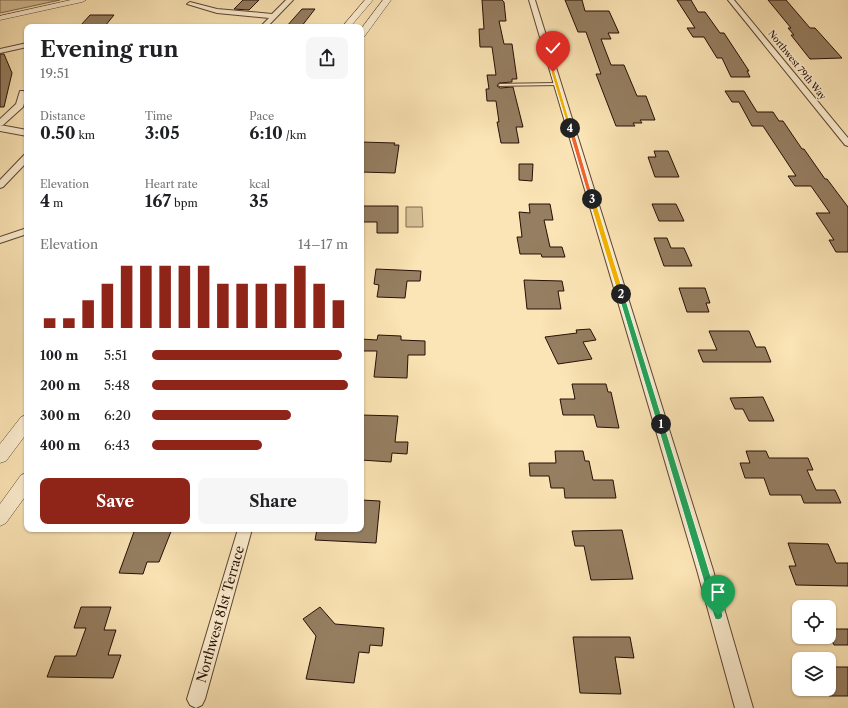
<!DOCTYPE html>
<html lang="en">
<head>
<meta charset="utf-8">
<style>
  :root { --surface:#fff; --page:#f6f6f6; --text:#202124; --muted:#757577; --accent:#8f2418 }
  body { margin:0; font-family:"Libre Caslon Text",serif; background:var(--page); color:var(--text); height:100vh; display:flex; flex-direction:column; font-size:15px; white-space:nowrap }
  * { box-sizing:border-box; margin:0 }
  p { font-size:13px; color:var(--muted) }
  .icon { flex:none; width:22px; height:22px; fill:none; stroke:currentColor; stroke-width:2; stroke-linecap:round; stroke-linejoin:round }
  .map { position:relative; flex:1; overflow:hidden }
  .drawer { position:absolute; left:24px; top:24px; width:340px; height:508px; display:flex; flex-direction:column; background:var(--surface); border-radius:8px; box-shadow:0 1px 3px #0004 }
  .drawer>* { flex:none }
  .tools { position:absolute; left:792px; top:600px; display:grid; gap:8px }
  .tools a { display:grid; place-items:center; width:44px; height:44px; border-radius:8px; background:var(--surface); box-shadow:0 1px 3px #0004; font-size:20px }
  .pin { position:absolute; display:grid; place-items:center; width:34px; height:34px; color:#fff; margin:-41px -17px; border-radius:50% 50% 50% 0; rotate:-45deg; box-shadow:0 0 4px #0007 }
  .pin .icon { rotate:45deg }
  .km { position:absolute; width:20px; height:20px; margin:-10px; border-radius:50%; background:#222; color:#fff; font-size:11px; line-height:20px; text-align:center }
  .round { display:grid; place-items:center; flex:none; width:42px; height:42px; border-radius:8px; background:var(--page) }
  .head { display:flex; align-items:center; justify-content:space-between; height:68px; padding:0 16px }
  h1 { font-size:22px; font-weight:700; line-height:30px }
  .metrics { display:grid; grid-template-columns:repeat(3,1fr); gap:6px; height:68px; padding:4px 16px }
  .metrics div { display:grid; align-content:center }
  .metrics b { font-size:17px; font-weight:700 }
  .metrics small { font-size:11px; font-weight:400 }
  .metrics p { font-size:11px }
  .chart { height:112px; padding:8px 16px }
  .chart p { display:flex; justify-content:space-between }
  .chart svg { width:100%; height:72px; margin-top:4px; stroke:var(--accent); stroke-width:6 }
  .button { display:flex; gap:8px; margin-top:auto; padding:8px 16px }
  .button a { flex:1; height:46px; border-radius:8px; background:var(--accent); color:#fff; font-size:16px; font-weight:700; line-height:46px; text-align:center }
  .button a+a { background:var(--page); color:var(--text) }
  ul { padding:0 16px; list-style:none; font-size:13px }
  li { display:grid; grid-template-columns:64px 48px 1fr; align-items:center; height:30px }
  li i { height:10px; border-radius:5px; background:var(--accent) }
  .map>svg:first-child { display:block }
  .green { fill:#d7c097; stroke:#7e684e }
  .building { fill:#957e61; stroke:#260f06 }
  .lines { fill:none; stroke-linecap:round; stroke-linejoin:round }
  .service-casing { stroke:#5b4432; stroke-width:2 }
  .minor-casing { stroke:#5b4432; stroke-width:2 }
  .tertiary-casing { stroke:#5b4432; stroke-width:1 }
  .service { fill:#fcedcf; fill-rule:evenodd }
  .minor { fill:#fcedcf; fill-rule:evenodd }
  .tertiary { fill:#fcedcf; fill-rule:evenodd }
  .split-1 { fill:#22a559; stroke:#fff }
  .split-2 { fill:#22a559; stroke:#fff }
  .split-3 { fill:#f5b400; stroke:#fff }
  .split-4 { fill:#f0652b; stroke:#fff }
  .split-5 { fill:#f5b400; stroke:#fff }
  .labels { text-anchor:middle; stroke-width:3; stroke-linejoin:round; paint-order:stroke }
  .far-street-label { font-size:9px; fill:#260f06; stroke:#fcedcf }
  .near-street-label { font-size:13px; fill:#260f06; stroke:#fcedcf }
</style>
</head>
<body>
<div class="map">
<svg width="848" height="708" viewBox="0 0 848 708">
  <rect width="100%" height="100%" fill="#fbe4b5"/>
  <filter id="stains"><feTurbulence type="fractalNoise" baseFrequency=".005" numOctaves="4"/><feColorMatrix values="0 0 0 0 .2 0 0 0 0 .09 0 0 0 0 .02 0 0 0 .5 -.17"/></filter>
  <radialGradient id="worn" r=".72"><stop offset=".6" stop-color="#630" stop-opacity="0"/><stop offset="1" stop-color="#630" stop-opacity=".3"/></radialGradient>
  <path class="green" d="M0,0H60L0,13Z
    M406,207H422L423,227H406Z"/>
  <path class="building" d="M243,0H259L249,10L234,9Z
    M482,0H502L504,2L506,21H499L504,44H512L517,79H512V82L499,83L497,86L500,88L513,87L523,127H516L519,143H501L497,122H499L496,101H487L486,89H489L487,75H496L492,47H480L479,29H484Z
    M565,0H582L585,11H609L619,33H608L611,39H601L611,65H624L637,96H646L655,120H640L642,123H633L635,126H616L596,74H601L586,32H578Z
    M677,0H691L698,12H705L720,33H724L749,71H747L750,77H731L722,58H717L704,37H693L687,28H695Z
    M768,0H786L810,28H815L842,58L810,59L791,35H794L788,28H791Z
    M302,9H315L301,27H286Z
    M90,15H114L105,26L81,25Z
    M0,54H4L12,73L4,107H0Z
    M725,91H744L757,112H773L779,121H783L802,149H804L825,179H827L848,207V252H836L829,240H834L816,213H830L811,186H795L788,176H796L763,126H752L739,102H732Z
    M361,142L395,143L394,145H399L395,173L361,172Z
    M654,151H668L679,177H655L648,157H656Z
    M519,164H533L532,181L519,180Z
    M529,204H550L553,220H544L550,247H562L565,257H542L541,254H520L517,237H522L519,212L530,213Z
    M652,204H676L684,221H659Z
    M361,206H398V233H377V222H361Z
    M654,238H667L671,248H684L692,266H664Z
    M376,269L421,271L420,281H407L405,298L377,297L379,285L374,284Z
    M524,280L562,281L564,291H558L561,309H527Z
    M679,288H705L710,303H706L709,312H687Z
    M590,329L596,340L583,342L592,359L558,364L545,337L577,333L576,330Z
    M709,331H749L756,347H765L771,362H703L698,350H717Z
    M378,335L401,336V340L425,341V355H408L407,378L374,377L377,351H361V339L377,340Z
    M572,384H606L608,392H611L619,428L597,427L594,415H563L560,399H575Z
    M763,397L774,421H749L743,409H735L730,398Z
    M361,415L398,416L395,442H408L407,454L392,453L391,462L361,460Z
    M555,451H583L585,461H589L593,480H613L616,498H565L564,488H551L549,476H530L529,463H556Z
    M746,451H766L769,458H808L813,470H807L816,490H835L841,503H804L801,495H770L764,478H745L740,463H750Z
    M361,500L380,501L376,543L315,540L317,529H361Z
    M135,529H172L159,562H147L143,574L119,573Z
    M622,530L633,579L591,580L584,546H575L572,531Z
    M788,543L828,544L836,563H848V586L796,585L789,566H796Z
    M81,607H111L104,630H116L108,655H121L113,678L47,677L55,656H76L86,628H74Z
    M320,607L335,624L384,628L382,646L370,645L369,653L359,652L354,683L306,679L316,636L303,619Z
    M829,629H848V645H834L829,634Z
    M573,637H630L634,658L615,657L621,694L580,693Z
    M829,667H848V696H829Z"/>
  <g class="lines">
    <defs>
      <path id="service" d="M557,83L559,84L558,85L500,86L498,85L500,84Z"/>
      <path id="minor" d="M286,0H293L267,27H260L269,18L217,13L187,4L190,2L217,9L272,14Z
        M529,0H535L713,570L753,708H735L697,570Z
        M728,0H734L848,138V146L845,145Z
        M27,43V47L0,53V49Z
        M20,91H23L27,93L23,107L3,125H0V119L16,104Z
        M0,125L27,130V136L0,131Z
        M27,154V162L3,187L0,188V180L24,155Z
        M27,228V234L0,243V237Z
        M238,529H252L205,699L202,705L196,708L190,705L187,699Z"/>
      <path id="tertiary" d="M71,0H86L82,2L0,20V16Z
        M365,0H373L350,27H342Z
        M383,0H391L364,37L361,38V29Z
        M27,415V433L6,461L0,463V444L21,417Z
        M27,473V494L6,523L0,526V504L21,475Z"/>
    </defs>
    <use href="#service" class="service-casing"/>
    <use href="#minor" class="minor-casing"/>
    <use href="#tertiary" class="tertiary-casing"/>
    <use href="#service" class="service"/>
    <use href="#minor" class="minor"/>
    <use href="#tertiary" class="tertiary"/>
  </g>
  <path class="split-1" d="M661,421L664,424L723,616L721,619L718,620L715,619L714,616L657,424Z"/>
  <path class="split-2" d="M619,292L624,294L664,424L663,426L661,427L657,424L618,294Z"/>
  <path class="split-3" d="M592,198L595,199L624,294L623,295L618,294L589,199Z"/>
  <path class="split-4" d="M570,127L573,128L594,201L589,199L568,128Z"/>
  <path class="split-5" d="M553,71L555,72L572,129L568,128L551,72Z"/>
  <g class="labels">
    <g class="far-street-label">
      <text transform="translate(797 65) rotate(51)" y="3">Northwest 79th Way</text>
    </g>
    <g class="near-street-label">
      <text transform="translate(220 614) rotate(-74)" y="5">Northwest 81st Terrace</text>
    </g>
  </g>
  <rect width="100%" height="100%" filter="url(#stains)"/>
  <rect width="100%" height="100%" fill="url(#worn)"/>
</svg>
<div class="tools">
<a><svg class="icon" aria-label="locate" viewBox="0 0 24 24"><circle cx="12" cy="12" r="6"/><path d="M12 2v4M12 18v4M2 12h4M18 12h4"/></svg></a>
<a><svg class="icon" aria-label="layers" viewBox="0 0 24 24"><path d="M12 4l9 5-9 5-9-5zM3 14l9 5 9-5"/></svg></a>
</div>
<div class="pin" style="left:718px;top:616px;background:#1e9e55"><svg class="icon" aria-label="arrive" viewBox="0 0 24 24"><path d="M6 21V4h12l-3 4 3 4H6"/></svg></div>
<div class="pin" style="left:553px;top:72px;background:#d93025"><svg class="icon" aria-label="check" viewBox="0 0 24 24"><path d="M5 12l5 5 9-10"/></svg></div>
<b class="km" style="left:661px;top:424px">1</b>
<b class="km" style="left:621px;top:294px">2</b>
<b class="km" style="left:592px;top:199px">3</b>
<b class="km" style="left:570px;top:128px">4</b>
<section class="drawer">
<div class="head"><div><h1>Evening run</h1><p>19:51</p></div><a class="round"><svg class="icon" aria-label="share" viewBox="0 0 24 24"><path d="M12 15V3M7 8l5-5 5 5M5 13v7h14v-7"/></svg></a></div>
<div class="metrics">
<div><p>Distance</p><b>0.50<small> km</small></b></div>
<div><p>Time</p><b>3:05</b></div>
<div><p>Pace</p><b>6:10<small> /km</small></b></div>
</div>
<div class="metrics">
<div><p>Elevation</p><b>4<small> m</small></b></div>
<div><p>Heart rate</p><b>167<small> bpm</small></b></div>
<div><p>kcal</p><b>35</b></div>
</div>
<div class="chart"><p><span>Elevation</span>14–17 m</p>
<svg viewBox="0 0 160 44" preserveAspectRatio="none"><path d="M5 44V38M15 44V38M25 44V27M35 44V17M45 44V6M55 44V6M65 44V6M75 44V6M85 44V6M95 44V17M105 44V17M115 44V17M125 44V17M135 44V6M145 44V17M155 44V27"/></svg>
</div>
<ul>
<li><b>100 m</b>5:51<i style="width:97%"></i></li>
<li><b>200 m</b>5:48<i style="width:100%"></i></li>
<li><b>300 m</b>6:20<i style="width:71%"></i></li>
<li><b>400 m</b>6:43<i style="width:56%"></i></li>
</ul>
<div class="button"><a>Save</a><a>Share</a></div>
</section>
</div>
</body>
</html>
